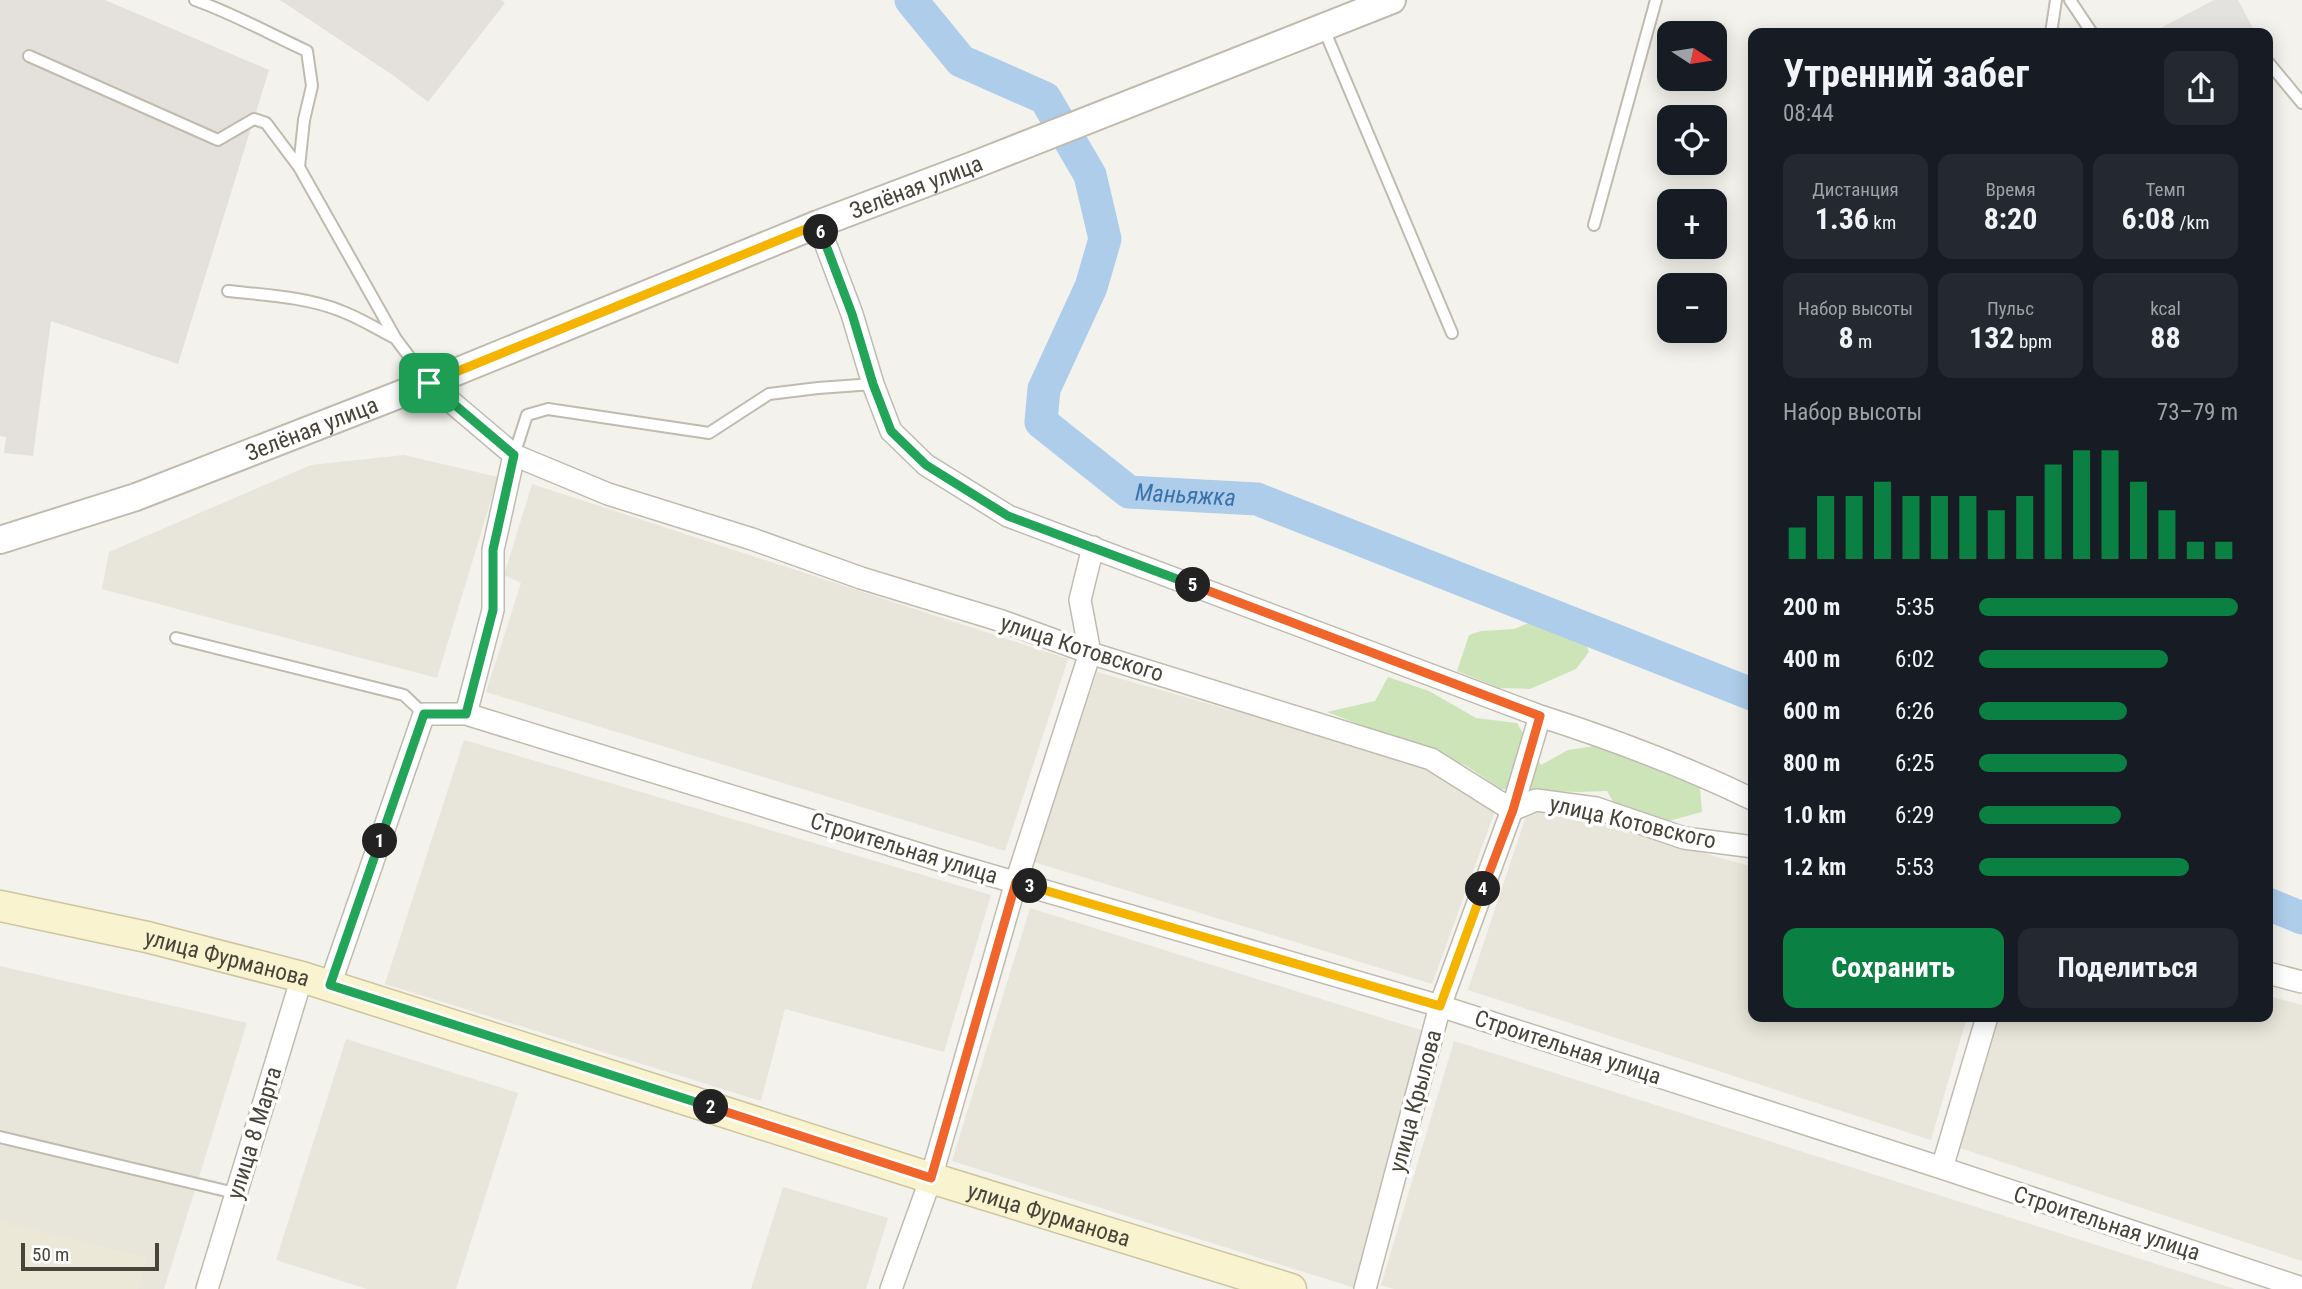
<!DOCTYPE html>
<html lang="ru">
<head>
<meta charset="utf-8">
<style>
  :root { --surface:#171b24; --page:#242831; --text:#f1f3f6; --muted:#9ea1a6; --accent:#0b8043 }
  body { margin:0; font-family:"Roboto Condensed",sans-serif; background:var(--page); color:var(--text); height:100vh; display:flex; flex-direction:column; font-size:26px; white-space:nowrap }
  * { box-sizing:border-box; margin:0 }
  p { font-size:23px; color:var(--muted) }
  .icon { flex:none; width:38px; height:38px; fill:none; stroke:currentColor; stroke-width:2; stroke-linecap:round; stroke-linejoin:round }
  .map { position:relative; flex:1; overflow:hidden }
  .side { position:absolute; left:1748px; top:28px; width:525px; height:994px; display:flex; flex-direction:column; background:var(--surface); border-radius:14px; box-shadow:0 4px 18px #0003 }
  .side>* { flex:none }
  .needle { width:46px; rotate:102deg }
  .buttons { position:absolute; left:1657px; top:21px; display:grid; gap:14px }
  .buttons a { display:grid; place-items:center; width:70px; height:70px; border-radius:14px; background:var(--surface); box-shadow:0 4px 18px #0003; font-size:35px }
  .scale { position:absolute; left:21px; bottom:18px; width:138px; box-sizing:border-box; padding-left:7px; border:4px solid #48443a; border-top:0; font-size:19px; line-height:24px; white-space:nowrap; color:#48443a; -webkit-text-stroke:5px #fff; paint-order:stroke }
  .pin { position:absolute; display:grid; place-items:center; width:60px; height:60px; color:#fff; margin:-30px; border-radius:14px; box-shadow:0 4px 10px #0006 }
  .km { position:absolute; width:35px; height:35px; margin:-18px; border-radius:50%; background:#222; color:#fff; font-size:19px; line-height:35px; text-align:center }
  .round { display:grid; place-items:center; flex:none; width:74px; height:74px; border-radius:14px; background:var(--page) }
  .headline { display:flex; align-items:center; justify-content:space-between; height:119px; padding:0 35px }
  h1 { font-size:38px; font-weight:700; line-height:52px }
  .figures { display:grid; grid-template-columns:repeat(3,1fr); gap:10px; height:119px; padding:7px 35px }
  .figures div { display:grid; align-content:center; border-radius:14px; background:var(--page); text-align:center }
  .figures b { font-size:30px; font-weight:700 }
  .figures small { font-size:19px; font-weight:400 }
  .figures p { font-size:19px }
  .chart { height:196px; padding:14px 35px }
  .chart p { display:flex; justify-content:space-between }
  .chart svg { width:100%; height:126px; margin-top:7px; stroke:var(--accent); stroke-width:6 }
  .action { display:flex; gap:14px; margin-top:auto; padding:14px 35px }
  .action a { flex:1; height:80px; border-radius:14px; background:var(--accent); color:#fff; font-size:28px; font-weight:700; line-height:80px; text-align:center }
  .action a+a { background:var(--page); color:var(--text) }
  ul { padding:0 35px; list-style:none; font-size:23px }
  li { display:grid; grid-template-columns:112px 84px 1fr; align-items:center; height:52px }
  li i { height:18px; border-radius:9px; background:var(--accent) }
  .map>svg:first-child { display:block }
  .residential { fill:#e8e5da }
  .industrial { fill:#e4e1dd }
  .education { fill:#ece8d7 }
  .green { fill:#cde4b9 }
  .parking { fill:#e4e2df }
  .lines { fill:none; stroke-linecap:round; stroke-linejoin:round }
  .river { stroke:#aecdea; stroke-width:33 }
  .service-casing { stroke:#bfbbaf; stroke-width:14 }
  .minor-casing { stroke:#bfbbaf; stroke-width:24 }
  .tertiary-casing { stroke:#bfbbaf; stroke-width:30 }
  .secondary-casing { stroke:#ccc59e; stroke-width:33 }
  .service { stroke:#fff; stroke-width:10 }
  .minor { stroke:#fff; stroke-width:21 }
  .tertiary { stroke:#fff; stroke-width:26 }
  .secondary { stroke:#faf3d0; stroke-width:30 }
  .split-1-casing { stroke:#fff; stroke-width:14 }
  .split-2-casing { stroke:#fff; stroke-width:14 }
  .split-3-casing { stroke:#fff; stroke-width:14 }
  .split-4-casing { stroke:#fff; stroke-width:14 }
  .split-5-casing { stroke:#fff; stroke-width:14 }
  .split-6-casing { stroke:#fff; stroke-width:14 }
  .split-7-casing { stroke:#fff; stroke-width:14 }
  .split-1 { stroke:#22a559; stroke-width:9 }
  .split-2 { stroke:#22a559; stroke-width:9 }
  .split-3 { stroke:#f0652b; stroke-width:9 }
  .split-4 { stroke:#f5b400; stroke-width:9 }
  .split-5 { stroke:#f0652b; stroke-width:9 }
  .split-6 { stroke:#22a559; stroke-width:9 }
  .split-7 { stroke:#f5b400; stroke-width:9 }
  .labels { text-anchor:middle; stroke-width:7; stroke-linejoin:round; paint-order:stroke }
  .street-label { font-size:23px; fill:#48443a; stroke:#fff }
  .water-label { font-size:24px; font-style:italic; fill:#3c72ab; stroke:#fff }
</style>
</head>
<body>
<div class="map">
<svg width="2302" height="1289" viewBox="0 0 2302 1289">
  <rect width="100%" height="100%" fill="#f4f2ec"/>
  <path class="residential" d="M404,455L498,477L437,678L102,589L109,552L311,465Z
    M532,484L1068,659L1005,851L486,692L521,583L504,575Z
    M1097,672L1424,765L1495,811L1432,984L1034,862Z
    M464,740L991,895L944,1052L785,1009L761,1101L385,984Z
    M1544,808L1753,867L1754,1017H1967L1931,1140L1468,990L1526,816Z
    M1030,908L1430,1033L1358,1289L952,1161Z
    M0,966L247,1023L164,1289H0Z
    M2268,996L2302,1005V1261L1960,1148L2000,1017H2268Z
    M346,1039L518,1093L456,1289H367L276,1260Z
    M1454,1041L2235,1289H1394L1381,1285Z
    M783,1187L888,1218L866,1289H751Z"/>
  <path class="industrial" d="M0,0H105L269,70L178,364L51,321L33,456L4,453L6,437L0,436Z
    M280,0H501L505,3L428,102L394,76Z"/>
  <path class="education" d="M0,1222L148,1258L139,1289H0Z"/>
  <path class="green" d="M1541,618L1582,636L1589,652L1576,669L1530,689L1499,688L1457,671L1469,635L1481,631L1514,629Z
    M1388,677L1429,691L1476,718L1517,723L1541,765L1568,750L1594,746L1665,766L1700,787L1702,812L1658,824L1617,809L1607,791L1579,792L1501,789L1465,765L1327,712L1375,701Z"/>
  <path class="parking" d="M2214,0H2238L2255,32L2151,33Z"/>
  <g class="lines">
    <g class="river">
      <path id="s1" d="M911,0L961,61L1045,98L1090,175L1105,239L1091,287L1044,389L1041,422L1129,492L1257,499L1754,695"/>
      <path d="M2268,904L2302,918"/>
    </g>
    <defs>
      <path id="service" d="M195,0C234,14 270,34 307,51L312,86L304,120L299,167L396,339L429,383
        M2070,0L2092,33
        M1323,27L1452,333
        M2051,33L2056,0
        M29,56L218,140L254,119L266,123L299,167
        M2268,62L2302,103
        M1594,225L1656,0
        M228,291C265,295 307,297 341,311C360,318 377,329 395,338
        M514,455L527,415L548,409L709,433L769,394L818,388L873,384
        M176,638L404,695L424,714
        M0,1137L235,1193"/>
      <path id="minor" d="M818,224L852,314L873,384L891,431L926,465L1008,516L1540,716C1615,740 1682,765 1754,800
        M429,383L514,455L608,494L752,539L861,578L1002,621L1090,653L1431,759L1512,810L1536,800L1596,808L1684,838L1754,847
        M466,714L493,610V550L514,455
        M2268,973L2302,982
        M330,985L424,714H466L942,861L1440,1006L1942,1168L2302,1288
        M1942,1168L1987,1017
        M207,1289L302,977
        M891,1289L931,1178L1016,882L1090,653L1080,600L1093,547
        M1365,1289L1440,1006L1512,810L1540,716"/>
      <g id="tertiary">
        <path id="s2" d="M0,540L136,497L429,383L818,224L974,165L1392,0"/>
      </g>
      <g id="secondary">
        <path id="s3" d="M0,906L147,937L302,977L931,1178L1291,1289"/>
      </g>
    </defs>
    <use href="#service" class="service-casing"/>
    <use href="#minor" class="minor-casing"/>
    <use href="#tertiary" class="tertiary-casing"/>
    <use href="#secondary" class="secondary-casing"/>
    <use href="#service" class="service"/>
    <use href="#minor" class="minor"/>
    <use href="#tertiary" class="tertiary"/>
    <use href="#secondary" class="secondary"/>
  </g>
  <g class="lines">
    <defs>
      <path id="split-1" d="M380,841L424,714H466L493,610V550L514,455L429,383"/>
      <path id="split-2" d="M380,841L330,985L711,1107"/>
      <path id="split-3" d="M711,1107L931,1178L1016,882L1030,886"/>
      <path id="split-4" d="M1030,886L1440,1006L1483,889"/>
      <path id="split-5" d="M1193,585L1540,716L1513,810L1483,889"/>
      <path id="split-6" d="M821,232L852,314L873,384L891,431L926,465L1008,516L1193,585"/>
      <path id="split-7" d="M429,383L818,224L821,232"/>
    </defs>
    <use href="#split-1" class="split-1-casing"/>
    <use href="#split-2" class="split-2-casing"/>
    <use href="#split-3" class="split-3-casing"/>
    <use href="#split-4" class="split-4-casing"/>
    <use href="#split-5" class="split-5-casing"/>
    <use href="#split-6" class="split-6-casing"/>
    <use href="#split-7" class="split-7-casing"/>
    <use href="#split-1" class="split-1"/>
    <use href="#split-2" class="split-2"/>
    <use href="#split-3" class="split-3"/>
    <use href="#split-4" class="split-4"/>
    <use href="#split-5" class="split-5"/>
    <use href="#split-6" class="split-6"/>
    <use href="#split-7" class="split-7"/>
  </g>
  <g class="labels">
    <g class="street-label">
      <text dy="8" stroke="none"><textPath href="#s2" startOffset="982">Зелёная улица</textPath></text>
      <text dy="8" stroke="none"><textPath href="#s2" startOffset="331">Зелёная улица</textPath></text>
      <text transform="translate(1082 648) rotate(18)" y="8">улица Котовского</text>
      <text transform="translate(1633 822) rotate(13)" y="8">улица Котовского</text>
      <text transform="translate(904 848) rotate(17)" y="8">Строительная улица</text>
      <text dy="8" stroke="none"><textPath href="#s3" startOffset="233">улица Фурманова</textPath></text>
      <text transform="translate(1568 1047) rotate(18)" y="8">Строительная улица</text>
      <text transform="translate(1415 1101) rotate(-75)" y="8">улица Крылова</text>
      <text transform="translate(254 1133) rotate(-73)" y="8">улица 8 Марта</text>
      <text dy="8" stroke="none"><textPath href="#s3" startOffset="1094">улица Фурманова</textPath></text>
      <text transform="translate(2107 1223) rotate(18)" y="8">Строительная улица</text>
    </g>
    <g class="water-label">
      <text dy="8" stroke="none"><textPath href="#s1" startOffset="690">Маньяжка</textPath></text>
    </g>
  </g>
</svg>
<div class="buttons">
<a><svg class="needle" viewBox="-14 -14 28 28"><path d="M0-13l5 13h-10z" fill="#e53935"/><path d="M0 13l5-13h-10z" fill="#9ea1a6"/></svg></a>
<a><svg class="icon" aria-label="locate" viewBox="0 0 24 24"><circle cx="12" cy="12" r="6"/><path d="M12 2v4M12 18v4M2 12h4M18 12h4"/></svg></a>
<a>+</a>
<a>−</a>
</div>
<div class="scale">50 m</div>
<div class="pin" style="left:429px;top:383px;background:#1e9e55"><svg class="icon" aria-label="arrive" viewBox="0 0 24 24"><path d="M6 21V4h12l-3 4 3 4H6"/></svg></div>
<b class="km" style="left:380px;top:841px">1</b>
<b class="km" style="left:711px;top:1107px">2</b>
<b class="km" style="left:1030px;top:886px">3</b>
<b class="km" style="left:1483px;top:889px">4</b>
<b class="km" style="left:1193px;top:585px">5</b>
<b class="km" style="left:821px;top:232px">6</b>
<section class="side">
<div class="headline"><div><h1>Утренний забег</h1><p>08:44</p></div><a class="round"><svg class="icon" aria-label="share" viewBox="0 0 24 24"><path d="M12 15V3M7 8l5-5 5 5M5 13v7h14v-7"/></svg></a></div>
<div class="figures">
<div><p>Дистанция</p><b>1.36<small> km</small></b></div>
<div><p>Время</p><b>8:20</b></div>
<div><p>Темп</p><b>6:08<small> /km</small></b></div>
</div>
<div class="figures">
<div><p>Набор высоты</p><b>8<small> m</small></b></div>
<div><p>Пульс</p><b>132<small> bpm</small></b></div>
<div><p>kcal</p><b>88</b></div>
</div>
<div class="chart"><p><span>Набор высоты</span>73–79 m</p>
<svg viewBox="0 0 160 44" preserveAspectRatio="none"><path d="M5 44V33M15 44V22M25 44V22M35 44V17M45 44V22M55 44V22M65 44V22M75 44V27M85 44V22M95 44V11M105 44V6M115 44V6M125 44V17M135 44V27M145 44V38M155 44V38"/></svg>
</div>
<ul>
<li><b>200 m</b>5:35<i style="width:100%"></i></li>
<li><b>400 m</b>6:02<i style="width:73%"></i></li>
<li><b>600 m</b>6:26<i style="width:57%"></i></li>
<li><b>800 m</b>6:25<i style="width:57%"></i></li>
<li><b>1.0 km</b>6:29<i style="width:55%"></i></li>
<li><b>1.2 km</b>5:53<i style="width:81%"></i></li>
</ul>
<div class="action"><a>Сохранить</a><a>Поделиться</a></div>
</section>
</div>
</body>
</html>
